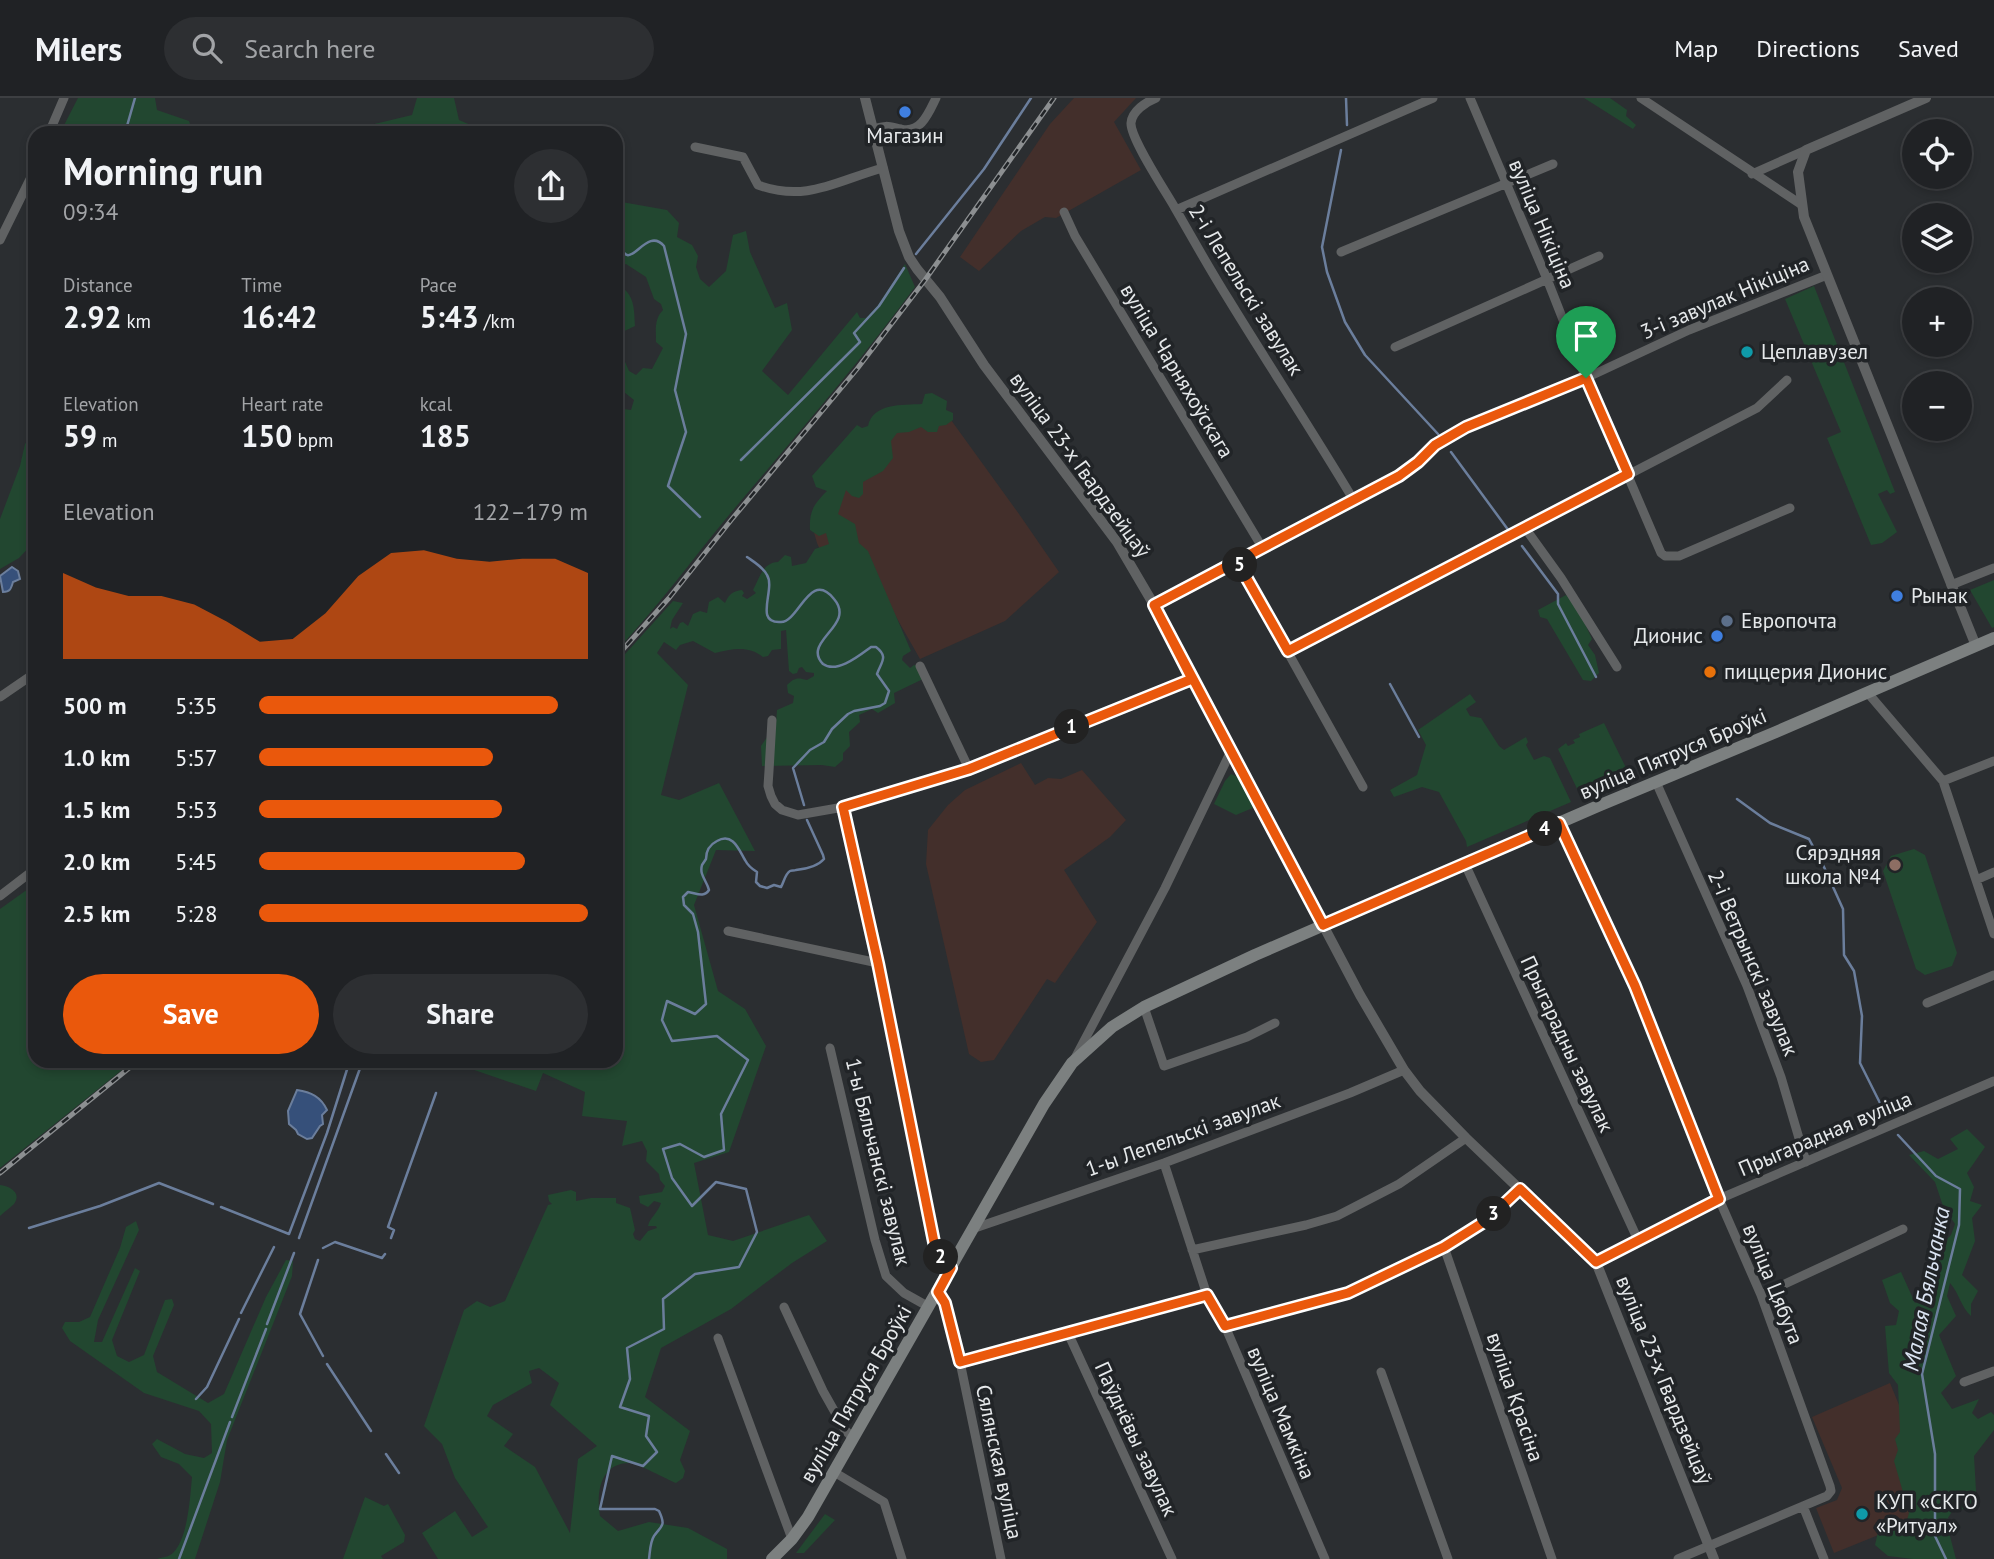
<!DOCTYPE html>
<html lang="en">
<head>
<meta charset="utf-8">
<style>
  :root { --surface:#202225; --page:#2d2f32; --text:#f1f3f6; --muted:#a2a4a7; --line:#3d3f42; --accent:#ea580c }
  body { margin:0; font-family:"PT Sans",sans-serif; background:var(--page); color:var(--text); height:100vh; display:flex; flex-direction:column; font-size:26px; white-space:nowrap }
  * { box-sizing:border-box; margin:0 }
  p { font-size:23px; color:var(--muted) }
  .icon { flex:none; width:38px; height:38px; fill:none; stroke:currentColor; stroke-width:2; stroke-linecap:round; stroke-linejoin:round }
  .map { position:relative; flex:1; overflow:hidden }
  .side { position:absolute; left:28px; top:28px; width:595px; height:942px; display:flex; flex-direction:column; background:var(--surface); border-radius:21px; box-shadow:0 4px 10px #0003,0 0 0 2px var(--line) }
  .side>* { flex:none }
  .tools { position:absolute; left:1902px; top:21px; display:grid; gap:14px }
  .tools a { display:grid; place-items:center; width:70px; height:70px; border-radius:50%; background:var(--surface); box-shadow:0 4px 10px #0003,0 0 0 2px var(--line); font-size:35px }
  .pin { position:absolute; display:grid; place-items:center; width:60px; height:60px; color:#fff; margin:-72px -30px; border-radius:50% 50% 50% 0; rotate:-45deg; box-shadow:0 0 7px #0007 }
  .pin .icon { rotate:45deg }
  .km { position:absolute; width:35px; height:35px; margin:-18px; border-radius:50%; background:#222; color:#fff; font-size:19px; line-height:35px; text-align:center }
  .round { display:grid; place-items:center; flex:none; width:74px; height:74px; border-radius:37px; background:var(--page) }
  .summary { display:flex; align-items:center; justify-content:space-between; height:119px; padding:0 35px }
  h1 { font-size:38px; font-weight:800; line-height:52px }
  .stats { display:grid; grid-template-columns:repeat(3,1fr); gap:10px; height:119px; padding:7px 35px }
  .stats div { display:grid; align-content:center }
  .stats b { font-size:30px; font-weight:800 }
  .stats small { font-size:19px; font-weight:400 }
  .stats p { font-size:19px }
  .chart { height:196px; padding:14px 35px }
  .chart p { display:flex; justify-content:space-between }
  .chart svg { width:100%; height:126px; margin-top:7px; fill:var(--accent); opacity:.7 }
  .button { display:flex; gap:14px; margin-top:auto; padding:14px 35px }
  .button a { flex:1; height:80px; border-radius:42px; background:var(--accent); color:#fff; font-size:28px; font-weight:800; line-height:80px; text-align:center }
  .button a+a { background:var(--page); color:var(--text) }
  ul { padding:0 35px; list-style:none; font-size:23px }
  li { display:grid; grid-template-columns:112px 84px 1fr; align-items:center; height:52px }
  li i { height:18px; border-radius:9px; background:var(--accent) }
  header { display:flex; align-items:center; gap:42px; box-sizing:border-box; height:98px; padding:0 35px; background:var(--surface); border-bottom:2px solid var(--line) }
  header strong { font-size:33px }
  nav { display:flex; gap:38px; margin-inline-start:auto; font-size:24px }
  .search { width:490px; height:63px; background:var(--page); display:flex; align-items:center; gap:18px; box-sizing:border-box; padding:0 24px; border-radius:38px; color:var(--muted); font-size:26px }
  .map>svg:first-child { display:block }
  .industrial { fill:#432f2b }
  .green { fill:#224730; fill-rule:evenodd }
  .water { fill:#36507a; stroke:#6b7e9c; stroke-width:2 }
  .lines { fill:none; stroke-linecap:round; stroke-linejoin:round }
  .stream { stroke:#6b7e9c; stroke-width:2.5 }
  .minor { stroke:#606263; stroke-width:9 }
  .tertiary { stroke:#606263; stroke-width:10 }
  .secondary { stroke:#7c8080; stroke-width:12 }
  .rail-casing { stroke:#8c8f91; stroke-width:5 }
  .rail { stroke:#212427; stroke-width:2.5; stroke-dasharray:8; stroke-linecap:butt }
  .route-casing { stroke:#fff; stroke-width:14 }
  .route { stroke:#ea580c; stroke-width:9 }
  .shop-dot { fill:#3f7fe0; stroke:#212427; stroke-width:2.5 }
  .culture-dot { fill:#0f9aa8; stroke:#212427; stroke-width:2.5 }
  .service-dot { fill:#5c6f8a; stroke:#212427; stroke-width:2.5 }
  .food-dot { fill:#e8710a; stroke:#212427; stroke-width:2.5 }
  .education-dot { fill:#8d6e63; stroke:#212427; stroke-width:2.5 }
  .labels { text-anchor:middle; stroke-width:7; stroke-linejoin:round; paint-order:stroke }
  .poi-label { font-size:21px; fill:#e6e9eb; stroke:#212427; text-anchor:start }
  .street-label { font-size:21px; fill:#e6e9eb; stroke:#212427 }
  .water-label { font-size:23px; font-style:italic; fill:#dbe4f2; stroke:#212427 }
</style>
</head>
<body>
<header>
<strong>Milers</strong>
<div class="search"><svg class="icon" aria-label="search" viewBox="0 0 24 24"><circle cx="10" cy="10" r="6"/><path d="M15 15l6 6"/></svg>Search here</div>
<nav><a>Map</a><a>Directions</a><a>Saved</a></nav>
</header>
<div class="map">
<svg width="1994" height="1461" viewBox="0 0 1994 1461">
  <rect width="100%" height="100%" fill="#2b2e31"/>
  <path class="industrial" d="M1074,0H1136L1114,24L1141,72L1056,120L1045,119L1021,133L979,173L960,159L1050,26Z
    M910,318L951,322L1019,416L1059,474L1005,523L920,561L853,443L824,460L817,445L811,424Z
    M1021,665L1035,687L1048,680L1061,681L1082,672L1126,722L1110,739L1064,772L1097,824L1055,885L1047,881L994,962L981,964L969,956L926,766L928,732L948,707L965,692Z
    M1890,1285L1911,1336L1918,1421L1834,1455L1816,1410L1837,1402L1842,1390L1812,1319Z"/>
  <path class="green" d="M78,0H155L157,12L189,23L192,32L209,35H60Z
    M417,0H454L459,22L473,28L545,30L546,35H337L412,17Z
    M1584,0H1610L1627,12L1626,18L1636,27L1633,31Z
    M616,103L667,112L679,125L677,139L692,147L698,158L696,169L700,181L709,189L726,173L733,137L746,133L750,154L775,210L787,205L792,232L762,273L788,297L857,214L860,220H866L878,207L905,166L915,189C857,268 792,342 729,417C691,463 657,510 616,553V310L631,312L634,302L624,294L619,297L616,295V243L629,273L636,277L643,270L652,271L663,250L656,244C656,232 654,221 663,212L661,206L654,201L646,179L626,166L619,169L616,177Z
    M616,180L617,186C635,196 634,210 635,228L616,237Z
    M1814,188L1895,394L1890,396L1887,392L1878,396L1897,434L1882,445L1871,447L1827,340L1841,334L1785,201Z
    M932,295L947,303L946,312L953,315V322L946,327L939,328L937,334H928L921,329L909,334L897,335L891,343L893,360L883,373L863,384V396L859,400L852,398L846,392L838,416L855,426L859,445L868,453L911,553L903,558L902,562L910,570L914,567L918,568L923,581L894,595L895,605L878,615L872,611L859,617L860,624L849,634L850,648L843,655V662L835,669L822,667L762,668L761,648L776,626L777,612L793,605L794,598L788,595L787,587C794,580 797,579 807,582L814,578V575L806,574L802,569L799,570L797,575L793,576L789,573L786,532L781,533V551L772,552L768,558L763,559C748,547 732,551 715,555L693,543L680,547L676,552L664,544L657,555L688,587L661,697L679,702L719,685L755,753L716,752L694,807L718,893L745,911L766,948L729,1054L694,1065L708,1137L733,1143L809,1117L827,1143L792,1165L731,1211L661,1250L645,1299L690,1333L680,1362L685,1373L683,1380L676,1385C666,1381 639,1366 631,1365C600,1364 596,1395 600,1418L618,1433L649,1424L688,1430L727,1451V1461H438L422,1435L455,1413L472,1439L488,1429L455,1380L442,1346L424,1328L464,1212L477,1203L490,1209L505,1203L548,1107L552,1106L549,1103L548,1097L571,1092L576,1094V1103L591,1100H616V1105L630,1110L635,1132L633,1136L635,1141L640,1143L648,1133L657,1130L656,1128H648C650,1119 658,1115 661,1105L654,1103L648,1109L640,1105L639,1098L662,1094L665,1088L660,1082L659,1076L646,1063L647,1053L642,1043L622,1048L627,1023L582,1018L585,994L543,975L536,993L448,963L616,962V566L673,503L683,505L672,522L670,531L673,529L677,531L680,525L683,524L688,528L693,516L700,513L707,515L709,504L718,499L725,505C729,496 733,493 742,492L744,495L742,498L747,501L756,495L753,492C759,481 763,464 778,464L785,457L791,459L792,468L806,465L815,451L829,446L826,435L819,438L810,432C809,413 814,406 827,393L816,389L812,378L857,327L862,330L868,328C873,305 902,307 922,306L925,296ZM539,1270L559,1285L550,1307L597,1348L578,1361L570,1435L535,1369L504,1348L513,1336L487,1318L493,1307L532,1285L529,1273Z
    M35,332V443L19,460L0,471V421L20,368L25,346Z
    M1994,482V529L1992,530L1970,492Z
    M1566,497C1578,508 1585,526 1592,541L1588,547L1595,557L1599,575L1591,583L1583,582L1547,521L1540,519L1538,512Z
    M1470,596L1476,604L1466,611L1470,618L1481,620L1499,648L1504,652L1526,639L1528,644L1526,647L1534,662L1544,658L1550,660L1571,704L1467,749L1466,743L1439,694L1422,689L1394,699L1390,692L1417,677L1426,647L1418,632Z
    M1604,625L1629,676L1581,699L1558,651L1566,645L1568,648L1575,645L1573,642L1580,639L1579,636Z
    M1231,676L1238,679L1255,709L1236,717L1214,706L1225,683Z
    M1914,751L1925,757L1957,855L1952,868L1925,877L1916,871L1883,773L1891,758Z
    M35,786V962L133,963L0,1070V811Z
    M1967,1031L1985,1049L1967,1075L1974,1089L1970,1103L1982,1107L1972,1120L1975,1143L1962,1177L1978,1193L1971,1206V1218C1961,1209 1959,1195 1950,1185L1947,1198L1956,1218L1939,1237L1956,1278L1941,1295L1952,1311L1979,1301L1972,1315L1978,1321L1991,1314L1994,1317V1332L1974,1358L1977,1410L1953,1412L1946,1423L1956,1461H1913L1888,1458L1875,1447L1878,1434L1907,1422L1909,1415L1894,1363L1898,1352L1895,1341L1900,1334L1898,1287L1889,1275L1885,1228L1896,1227L1899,1213L1890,1205L1882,1182L1901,1174L1915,1205L1923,1201L1942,1146L1951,1137L1955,1126L1943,1108L1935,1084L1909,1057L1924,1053L1938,1061L1958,1051L1950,1041Z
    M0,1087C10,1088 22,1095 14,1106C10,1110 4,1114 0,1118Z
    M136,1123L139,1132L98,1222L94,1244H102L135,1170L140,1173L112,1242L117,1258L129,1264L144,1257L165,1202L172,1201L174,1207L153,1258L157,1274L208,1305L224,1296L266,1199L286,1162L293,1163L292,1178L227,1342L220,1384L195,1461H157C163,1459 169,1459 173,1455C188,1440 190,1400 192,1379L179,1366L161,1359L152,1346L157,1341L185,1356L204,1360L212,1355L211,1326L199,1313L144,1295L70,1243L62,1230L65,1224H79L90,1219L120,1150L126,1129Z
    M365,1399L384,1408L388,1406L405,1437L404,1444L381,1458L383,1461H343Z
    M825,1416L835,1422L804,1455H796Z"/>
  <path class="water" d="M12,469L18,473L20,481L13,484C11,491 10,494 3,494L0,478Z
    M297,992C311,994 321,999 327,1012L322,1017L323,1026L320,1028L312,1040L307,1041L298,1036L296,1032L289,1026L288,1013Z"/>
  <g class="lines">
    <path class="stream" d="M1346,0L1347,27
      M125,35L135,0
      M1341,52L1322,149L1327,174L1345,224L1365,257L1438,336
      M616,143L620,144C628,181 645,126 664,148L686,236L675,292L686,334L668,388L700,419
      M916,156L984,71L1031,0
      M1451,354L1509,433
      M741,362L860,244L854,235L879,208L904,170
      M1522,448L1558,496V506L1596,579
      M747,459C754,464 763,469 767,477C776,491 753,526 781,524C799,524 810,471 834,501C852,522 821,536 818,552C817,557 819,562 823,566C837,576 860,557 871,549H876C889,559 881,564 877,576L889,593L885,605L880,608L854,613L848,616L832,631L824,644L810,652L793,670L804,707
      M1390,586L1419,639
      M1737,701L1770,725L1809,741L1824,769L1843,811L1844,857L1854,873L1862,918L1860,965L1886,1017
      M1898,1037L1936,1078L1960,1091L1959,1127L1922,1276L1935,1356V1438L1946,1461
      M221,1109L289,1136L327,1035L350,962
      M29,1130L100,1108L159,1085L213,1106
      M299,1140L363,962
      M391,1140L394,1132L388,1129L436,995
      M323,1150L335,1144L382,1160L385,1156
      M318,1162L300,1216L323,1258
      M241,1215L274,1149
      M267,1226L294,1155
      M327,1266L371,1333
      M196,1301L207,1289L239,1221
      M232,1319L266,1231
      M386,1356L399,1375
      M179,1461L230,1324
      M649,1461C650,1454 650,1444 654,1438C662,1427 666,1428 659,1413L655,1411H600L612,1358L643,1368L657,1354L646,1338L649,1318L620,1309L630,1281L627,1250L664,1231L663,1201L695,1176L739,1169L757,1134L746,1091L716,1084L692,1108L672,1080L663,1051L680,1046L704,1059L724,1052L721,1016L748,962L717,938L672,943L662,922L667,903L695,916L706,906L698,834L693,816L684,807L683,799L688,794C696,795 704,800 709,792C707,783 699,777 702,767L706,761C706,753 709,747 717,743C733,734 739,752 745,762C748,768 752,771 757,774L756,784L760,788L767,790L774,787L781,789C784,784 785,776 790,773C792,772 794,773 796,772C806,771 817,769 824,761L823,757L807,722"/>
    <path class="minor" d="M1156,0C1146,4 1132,13 1131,25C1130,40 1166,94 1175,110C1193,141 1210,172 1229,202C1270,269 1313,334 1353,401
      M1470,0L1547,181L1586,280L1661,455L1665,458H1679L1790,410
      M1641,0L1802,107
      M873,31C888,27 887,28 901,31C921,36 929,14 936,0
      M49,35L64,0
      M695,49L743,59L758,87C807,105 838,82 883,70
      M1752,76L1806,52
      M1176,112L1433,0
      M1064,114L1075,138L1262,449
      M0,142L35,71
      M1341,154L1553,66
      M1395,249L1599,158
      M1525,430L1561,480L1617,569
      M1237,463L1363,689
      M1951,487L1994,470
      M1154,507L1399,378L1418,364L1435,347L1466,329L1586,280L1689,232L1827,177
      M1288,553L1757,310L1787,282
      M920,568L969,671
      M1867,594L1943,683L1994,836
      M0,599L35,575
      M772,622L769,673L768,688L771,698L775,706L782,712L798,717L855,707L969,671L1192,581
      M1943,683L1994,663
      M1656,684L1747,888L1781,979L1806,1064
      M843,709L878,865L937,1154L951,1170
      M1559,725L1635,888L1719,1101L1761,1197L1830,1388L1831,1393L1827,1398L1678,1461
      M1465,766L1638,1142
      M1976,782L1994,774
      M0,798L35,771
      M728,833L878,865
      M1927,905L1994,877
      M1144,909L1164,968L1247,939L1275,925
      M830,950L875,1142L886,1178L904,1195L929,1209
      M1075,960L1165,790L1231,653
      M1164,1065L1207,1197L1225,1228L1325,1461
      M972,1131L1164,1065L1350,995L1404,972
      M1444,1149L1552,1461
      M1192,1152L1306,1127L1337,1118L1399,1086L1466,1040
      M1596,1164L1719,1101L1994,983
      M938,1194L945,1205L960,1264L1001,1461
      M1761,1197L1903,1131
      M784,1209L823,1293L845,1332L853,1340
      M1225,1228L1348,1195L1444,1149L1487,1122L1520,1091
      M1068,1235L1172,1461
      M718,1240L792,1441
      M960,1264L1207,1197
      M1381,1274L1448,1461
      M1964,1284L1994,1273
      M834,1374L884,1404L902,1461
      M1803,1408L1824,1461"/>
    <path class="tertiary" d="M865,0L899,133L909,159L917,171L940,199L984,267L1117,444L1154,507L1360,897L1404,972L1420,993L1466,1040L1596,1164L1714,1461
      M1926,0L1806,52L1798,74L1804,119L1976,548"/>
    <path class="secondary" d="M772,1461L792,1441L808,1419L1044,1006L1072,965L1112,929L1144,909L1255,857L1598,708L1776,634L1994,540"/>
    <defs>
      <path id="rail" d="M616,559L669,500L732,421L857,271L925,182L1054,0
        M0,1075L139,962"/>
    </defs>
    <use href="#rail" class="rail-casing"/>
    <use href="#rail" class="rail"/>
  </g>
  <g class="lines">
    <defs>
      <path id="route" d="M1586,280L1466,329L1435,347L1418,364L1399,378L1154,507L1192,581L969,671L843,709L878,865L936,1154L951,1170L938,1194L945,1205L960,1264L1207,1197L1225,1228L1348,1195L1444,1149L1487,1122L1520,1091L1596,1164L1719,1101L1635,888L1559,725L1323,827L1154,507L1237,463L1288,553L1628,376L1586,280"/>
    </defs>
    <use href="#route" class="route-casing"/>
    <use href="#route" class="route"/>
  </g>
  <g class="shop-dot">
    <circle cx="905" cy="14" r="7"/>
    <circle cx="1897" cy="498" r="7"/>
    <circle cx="1717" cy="538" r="7"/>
  </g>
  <g class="culture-dot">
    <circle cx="1747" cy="254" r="7"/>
    <circle cx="1862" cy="1416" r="7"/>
  </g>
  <circle class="service-dot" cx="1727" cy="523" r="7"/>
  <circle class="food-dot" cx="1710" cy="574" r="7"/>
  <circle class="education-dot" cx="1895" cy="767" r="7"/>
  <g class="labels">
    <g class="poi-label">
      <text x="905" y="45" text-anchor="middle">Магазин</text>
      <text x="1761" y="261">Цеплавузел</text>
      <text x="1911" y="505">Рынак</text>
      <text x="1741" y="530">Европочта</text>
      <text x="1703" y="545" text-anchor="end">Дионис</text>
      <text x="1724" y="581">пиццерия Дионис</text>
      <text x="1881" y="762" text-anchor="end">Сярэдняя<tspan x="1881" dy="24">школа №4</tspan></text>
      <text x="1876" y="1411">КУП «СКГО<tspan x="1876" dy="24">«Ритуал»</tspan></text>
    </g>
    <g class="street-label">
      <text transform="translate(1542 126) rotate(67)" y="7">вуліца Нікіціна</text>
      <text transform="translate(1246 192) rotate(58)" y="7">2-і Лепельскі завулак</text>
      <text transform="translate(1725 200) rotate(-23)" y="7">3-і завулак Нікіціна</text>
      <text transform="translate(1177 273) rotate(59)" y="7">вуліца Чарняхоўскага</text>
      <text transform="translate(1080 367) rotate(54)" y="7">вуліца 23-х Гвардзейцаў</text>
      <text transform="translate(1673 656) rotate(-23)" y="7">вуліца Пятруся Броўкі</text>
      <text transform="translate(1753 865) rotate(67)" y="7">2-і Ветрынскі завулак</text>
      <text transform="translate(1567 946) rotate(65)" y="7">Прыгарадны завулак</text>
      <text transform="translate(1825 1036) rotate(-23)" y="7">Прыгарадная вуліца</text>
      <text transform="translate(1183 1037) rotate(-20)" y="7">1-ы Лепельскі завулак</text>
      <text transform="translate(878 1064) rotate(76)" y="7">1-ы Бяльчанскі завулак</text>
      <text transform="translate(1773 1186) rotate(68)" y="7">вуліца Цябута</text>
      <text transform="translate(1664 1282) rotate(68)" y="7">вуліца 23-х Гвардзейцаў</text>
      <text transform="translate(856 1296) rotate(-60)" y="7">вуліца Пятруся Броўкі</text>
      <text transform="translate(1515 1299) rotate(71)" y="7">вуліца Красіна</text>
      <text transform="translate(1281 1315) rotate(67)" y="7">вуліца Мамкіна</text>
      <text transform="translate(1136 1341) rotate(65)" y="7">Паўднёвы завулак</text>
      <text transform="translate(999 1364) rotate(78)" y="7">Сялянская вуліца</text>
    </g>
    <g class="water-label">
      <text transform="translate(1926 1191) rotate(-79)" y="8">Малая Бяльчанка</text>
    </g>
  </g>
</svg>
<div class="tools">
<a><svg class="icon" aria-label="locate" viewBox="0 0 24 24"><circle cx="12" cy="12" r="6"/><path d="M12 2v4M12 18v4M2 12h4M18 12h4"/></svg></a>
<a><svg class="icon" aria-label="layers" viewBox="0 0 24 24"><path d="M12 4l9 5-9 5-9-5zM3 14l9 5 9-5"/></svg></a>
<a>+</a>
<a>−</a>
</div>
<div class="pin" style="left:1586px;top:280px;background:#1e9e55"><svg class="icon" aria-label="arrive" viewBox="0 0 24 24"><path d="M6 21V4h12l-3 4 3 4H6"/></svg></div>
<b class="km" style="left:1072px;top:629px">1</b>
<b class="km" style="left:941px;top:1159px">2</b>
<b class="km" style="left:1494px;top:1116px">3</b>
<b class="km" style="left:1545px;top:731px">4</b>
<b class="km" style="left:1240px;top:467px">5</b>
<section class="side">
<div class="summary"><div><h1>Morning run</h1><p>09:34</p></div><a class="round"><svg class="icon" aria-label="share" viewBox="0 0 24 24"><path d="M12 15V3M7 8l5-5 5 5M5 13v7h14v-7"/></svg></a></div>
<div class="stats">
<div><p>Distance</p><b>2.92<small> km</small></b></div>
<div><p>Time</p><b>16:42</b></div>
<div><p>Pace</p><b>5:43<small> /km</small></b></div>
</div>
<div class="stats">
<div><p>Elevation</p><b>59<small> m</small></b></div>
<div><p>Heart rate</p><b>150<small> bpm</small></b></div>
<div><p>kcal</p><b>185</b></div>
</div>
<div class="chart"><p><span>Elevation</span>122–179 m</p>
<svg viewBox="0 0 160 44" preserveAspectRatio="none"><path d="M0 44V14L10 19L20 22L30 22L40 25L50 31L60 38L70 37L80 28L90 15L100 7L110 6L120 9L130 10L140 9L150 9L160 14V44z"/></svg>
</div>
<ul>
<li><b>500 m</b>5:35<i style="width:91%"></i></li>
<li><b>1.0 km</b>5:57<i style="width:71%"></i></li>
<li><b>1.5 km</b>5:53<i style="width:74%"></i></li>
<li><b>2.0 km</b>5:45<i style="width:81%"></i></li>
<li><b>2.5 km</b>5:28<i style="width:100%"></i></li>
</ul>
<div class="button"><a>Save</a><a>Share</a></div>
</section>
</div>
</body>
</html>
